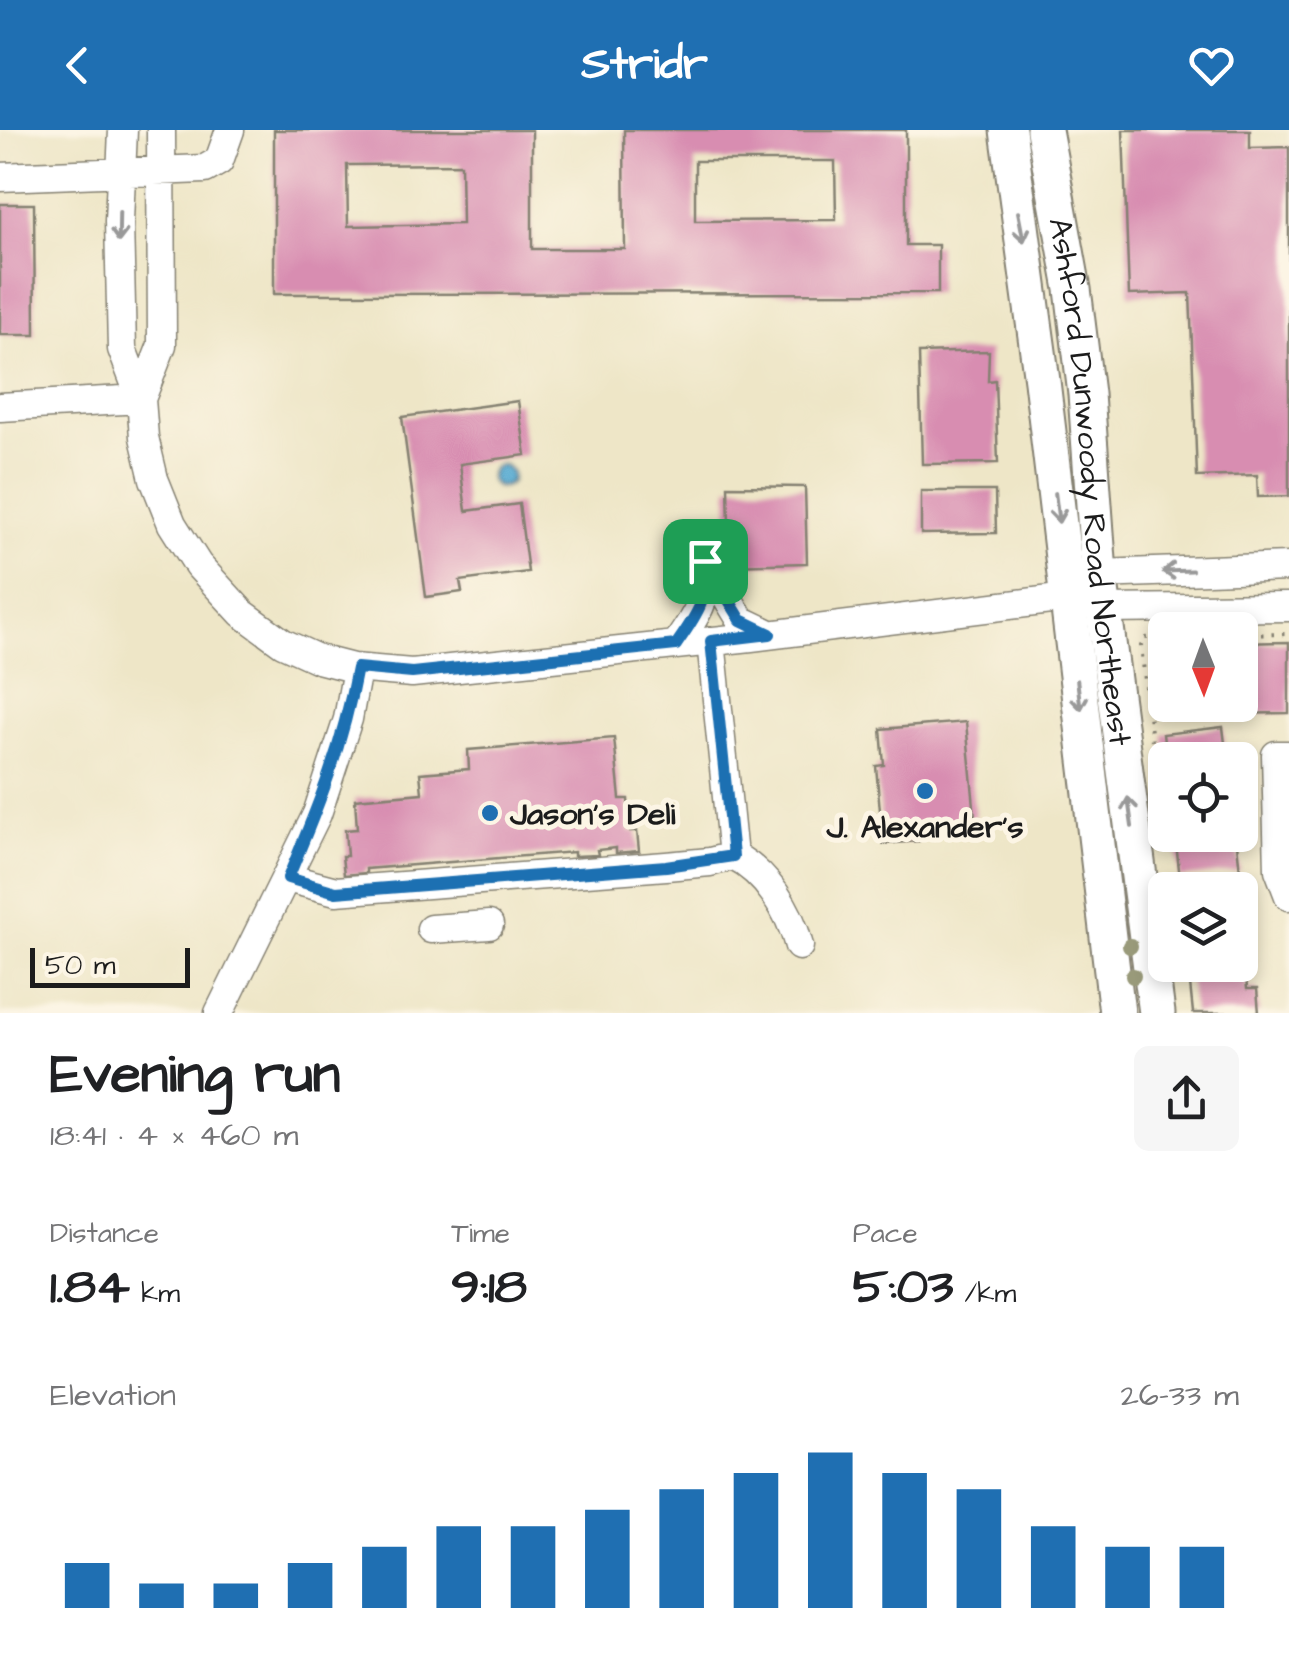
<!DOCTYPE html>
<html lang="en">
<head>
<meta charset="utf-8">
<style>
  :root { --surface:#fff; --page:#f6f6f6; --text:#202124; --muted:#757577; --accent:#1f6fb2 }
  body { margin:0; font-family:"Architects Daughter",sans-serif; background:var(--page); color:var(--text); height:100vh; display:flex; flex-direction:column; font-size:38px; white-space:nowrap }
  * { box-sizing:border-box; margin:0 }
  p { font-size:32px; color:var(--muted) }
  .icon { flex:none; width:55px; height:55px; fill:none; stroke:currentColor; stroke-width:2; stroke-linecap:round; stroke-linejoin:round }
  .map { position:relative; height:883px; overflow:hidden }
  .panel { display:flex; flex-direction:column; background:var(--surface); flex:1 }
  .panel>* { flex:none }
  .needle { width:65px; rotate:179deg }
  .tools { position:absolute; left:1148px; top:482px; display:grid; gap:20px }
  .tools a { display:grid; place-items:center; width:110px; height:110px; border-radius:15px; background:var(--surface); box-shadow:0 5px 15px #0003; font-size:50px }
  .scale { position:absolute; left:30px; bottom:25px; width:160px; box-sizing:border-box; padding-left:10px; border:5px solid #1c1c1c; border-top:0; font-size:28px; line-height:35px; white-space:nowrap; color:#1c1c1c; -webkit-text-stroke:8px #fcf5e5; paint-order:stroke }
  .pin { position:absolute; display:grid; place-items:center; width:85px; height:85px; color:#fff; margin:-42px; border-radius:20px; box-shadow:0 5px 15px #0006 }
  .round { display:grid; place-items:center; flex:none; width:105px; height:105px; border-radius:15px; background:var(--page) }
  .overview { display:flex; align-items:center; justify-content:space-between; height:170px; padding:0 50px }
  h1 { font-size:55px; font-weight:700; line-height:75px }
  .stats { display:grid; grid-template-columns:repeat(3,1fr); gap:15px; height:170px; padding:10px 50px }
  .stats div { display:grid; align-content:center }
  .stats b { font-size:50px; font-weight:700 }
  .stats small { font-size:28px; font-weight:400 }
  .stats p { font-size:28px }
  .chart { height:280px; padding:20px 50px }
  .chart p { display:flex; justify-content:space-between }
  .chart svg { width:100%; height:180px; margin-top:10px; stroke:var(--accent); stroke-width:6 }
  header { display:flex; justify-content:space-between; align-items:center; height:130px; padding:0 50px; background:var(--accent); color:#fff; font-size:45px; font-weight:700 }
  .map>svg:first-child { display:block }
  .water { fill:#56aad2; stroke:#396377; stroke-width:2.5 }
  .building { fill:#d88db1; fill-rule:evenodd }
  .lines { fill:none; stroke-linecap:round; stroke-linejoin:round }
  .minor-casing { stroke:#858172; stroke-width:31 }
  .major-casing { stroke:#858172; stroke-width:39 }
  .path { stroke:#858172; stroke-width:4; stroke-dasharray:2.5 8; stroke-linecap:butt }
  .minor { stroke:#fff; stroke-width:28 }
  .major { stroke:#fff; stroke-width:35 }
  .tree { fill:#999a7a }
  .oneway { stroke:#999 }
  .route-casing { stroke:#fff; stroke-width:20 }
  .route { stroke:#1f6fb2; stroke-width:12 }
  .poi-dot { fill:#1f6fb2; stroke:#fcf5e5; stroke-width:4 }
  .labels { text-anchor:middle; stroke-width:10; stroke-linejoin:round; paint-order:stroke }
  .street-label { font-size:32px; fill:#1c1c1c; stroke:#fcf5e5 }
  .poi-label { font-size:32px; font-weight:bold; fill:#1c1c1c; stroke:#fcf5e5; text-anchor:start }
</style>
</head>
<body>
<header><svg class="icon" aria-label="back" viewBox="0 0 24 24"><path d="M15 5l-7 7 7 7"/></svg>Stridr<svg class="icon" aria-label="heart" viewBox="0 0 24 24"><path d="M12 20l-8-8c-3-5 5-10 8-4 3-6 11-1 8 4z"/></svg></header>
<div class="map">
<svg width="1289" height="883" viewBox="0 0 1289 883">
  <rect width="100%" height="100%" fill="#fcf5e5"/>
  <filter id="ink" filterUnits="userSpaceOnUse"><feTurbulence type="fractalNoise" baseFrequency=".01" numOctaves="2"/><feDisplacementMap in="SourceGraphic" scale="20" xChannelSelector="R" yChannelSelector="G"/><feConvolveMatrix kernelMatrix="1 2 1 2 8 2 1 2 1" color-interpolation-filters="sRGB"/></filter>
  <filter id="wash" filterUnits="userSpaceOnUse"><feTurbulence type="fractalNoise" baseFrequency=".0048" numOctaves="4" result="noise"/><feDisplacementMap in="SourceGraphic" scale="40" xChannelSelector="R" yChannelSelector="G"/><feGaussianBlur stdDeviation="2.25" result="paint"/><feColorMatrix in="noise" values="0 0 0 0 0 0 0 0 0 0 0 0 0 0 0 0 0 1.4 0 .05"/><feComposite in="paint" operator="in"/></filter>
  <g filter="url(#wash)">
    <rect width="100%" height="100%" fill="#eee6c7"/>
    <path class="water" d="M490 346a11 11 0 1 1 22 0a11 11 0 1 1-22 0Z"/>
    <g id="blocks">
      <path class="building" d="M274,0H532V119H625L624,0H906V115H938V163L274,164ZM695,31H835L836,90L695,91ZM461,34L462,94L348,96L347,35Z
        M1123,0H1250V18L1289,17V366L1258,367L1257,345L1197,347L1190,163L1129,165Z
        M0,74H34L35,205H0Z
        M989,221L988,251L995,250L998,333L922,334L919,223Z
        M518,271L526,325L460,334L466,381L519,374L528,442L460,451L462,462L426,467L402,287Z
        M728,356L805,357L807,433L730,435Z
        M921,361H995L996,403L921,404Z
        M1289,512V583L1230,584V575H1240V513Z
        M966,592L975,687L918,692L919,711L883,714L876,636L884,635L881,599Z
        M1223,597L1227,630H1166L1163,604Z
        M614,608L620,669H628L630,701H637L639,721L616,723V718L597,720L598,725L574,726V722L366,739V743L344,745L342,726H347L345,700L357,699L355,669L422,663L420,643L469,639L468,620Z
        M1175,705H1236L1240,741L1180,748Z
        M1243,808L1247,859H1257L1259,883H1193L1188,835H1240V809Z"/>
    </g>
  </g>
  <g filter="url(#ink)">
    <use href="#blocks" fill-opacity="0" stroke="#858172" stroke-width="2.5"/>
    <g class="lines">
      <defs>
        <path id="minor" d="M123,0L119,91L122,219L141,269L144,307L154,349L172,394L198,435L242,483L283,513L318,529L353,538L412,543L751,507L1067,468L1106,479L1289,477
          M0,47L205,39L219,31L230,0
          M141,269L162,215L161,0
          M0,277L141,269
          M705,431L741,490L770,504
          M1084,455L1099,444L1289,437
          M711,511L733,726
          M676,515C694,489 710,467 706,435
          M1289,625H1276L1279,740L1289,766
          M287,748L336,761L666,736L710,732L733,726C766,742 790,781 799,816
          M431,799L489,795
          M219,883L317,684L348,589L357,539"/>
        <g id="major">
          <path d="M1008,0L1042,251L1117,883"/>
          <path id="s1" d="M1044,0L1073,159L1086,264L1099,444L1157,883"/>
        </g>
      </defs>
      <use href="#minor" class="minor-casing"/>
      <use href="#major" class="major-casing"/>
      <path class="path" d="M1240,505L1289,504
        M1152,611L1141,516L1145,508L1165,507
        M1177,757L1178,760"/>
      <use href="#minor" class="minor"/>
      <use href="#major" class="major"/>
    </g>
    <g class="tree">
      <circle cx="1130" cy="816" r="8"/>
      <circle cx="1133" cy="846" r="8"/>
    </g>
    <defs><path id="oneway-shaft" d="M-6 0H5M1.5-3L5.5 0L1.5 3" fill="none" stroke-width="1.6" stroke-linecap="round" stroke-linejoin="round" transform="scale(2.5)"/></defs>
    <g class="oneway">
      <use href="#oneway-shaft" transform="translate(119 97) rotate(91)"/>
      <use href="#oneway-shaft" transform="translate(1021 97) rotate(79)"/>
      <use href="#oneway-shaft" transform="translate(1057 378) rotate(83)"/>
      <use href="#oneway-shaft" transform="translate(1177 441) rotate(178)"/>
      <use href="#oneway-shaft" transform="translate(1079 565) rotate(83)"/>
      <use href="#oneway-shaft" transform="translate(1130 682) rotate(-98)"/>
    </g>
  </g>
  <g class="lines" filter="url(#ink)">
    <defs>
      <path id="route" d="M705,431L741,490L770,504L711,511L733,726L666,736L336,762L288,748C319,674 342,619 357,538L412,543L676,515C696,486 710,468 705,431Z"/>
    </defs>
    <use href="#route" class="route-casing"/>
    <use href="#route" class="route"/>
  </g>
  <g class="poi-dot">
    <circle cx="925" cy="661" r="10"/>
    <circle cx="490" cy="683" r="10"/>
  </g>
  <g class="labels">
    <g class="street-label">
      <text dy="11" stroke="none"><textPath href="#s1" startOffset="355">Ashford Dunwoody Road Northeast</textPath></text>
    </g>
    <g class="poi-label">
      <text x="510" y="694">Jason's Deli</text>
      <text x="925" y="707" text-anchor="middle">J. Alexander's</text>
    </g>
  </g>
</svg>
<div class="tools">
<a><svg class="needle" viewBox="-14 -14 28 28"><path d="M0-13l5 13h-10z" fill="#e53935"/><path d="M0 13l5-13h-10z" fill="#757577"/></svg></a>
<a><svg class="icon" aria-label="locate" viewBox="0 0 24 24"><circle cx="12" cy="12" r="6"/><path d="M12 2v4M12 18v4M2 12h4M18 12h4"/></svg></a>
<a><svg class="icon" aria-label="layers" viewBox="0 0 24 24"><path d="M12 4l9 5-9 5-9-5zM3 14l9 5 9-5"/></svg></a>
</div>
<div class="scale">50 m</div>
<div class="pin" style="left:705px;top:431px;background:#1e9e55"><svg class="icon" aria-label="arrive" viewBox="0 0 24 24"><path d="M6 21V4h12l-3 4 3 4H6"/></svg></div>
</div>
<section class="panel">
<div class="overview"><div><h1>Evening run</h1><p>18:41 · 4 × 460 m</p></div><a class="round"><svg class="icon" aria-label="share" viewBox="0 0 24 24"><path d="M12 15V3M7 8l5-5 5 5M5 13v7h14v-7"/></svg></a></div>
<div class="stats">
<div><p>Distance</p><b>1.84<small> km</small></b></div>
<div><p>Time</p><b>9:18</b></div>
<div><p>Pace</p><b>5:03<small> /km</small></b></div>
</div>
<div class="chart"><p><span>Elevation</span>26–33 m</p>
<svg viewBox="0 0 160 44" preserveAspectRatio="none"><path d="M5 44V33M15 44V38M25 44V38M35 44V33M45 44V29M55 44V24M65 44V24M75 44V20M85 44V15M95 44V11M105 44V6M115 44V11M125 44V15M135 44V24M145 44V29M155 44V29"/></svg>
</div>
</section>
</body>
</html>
